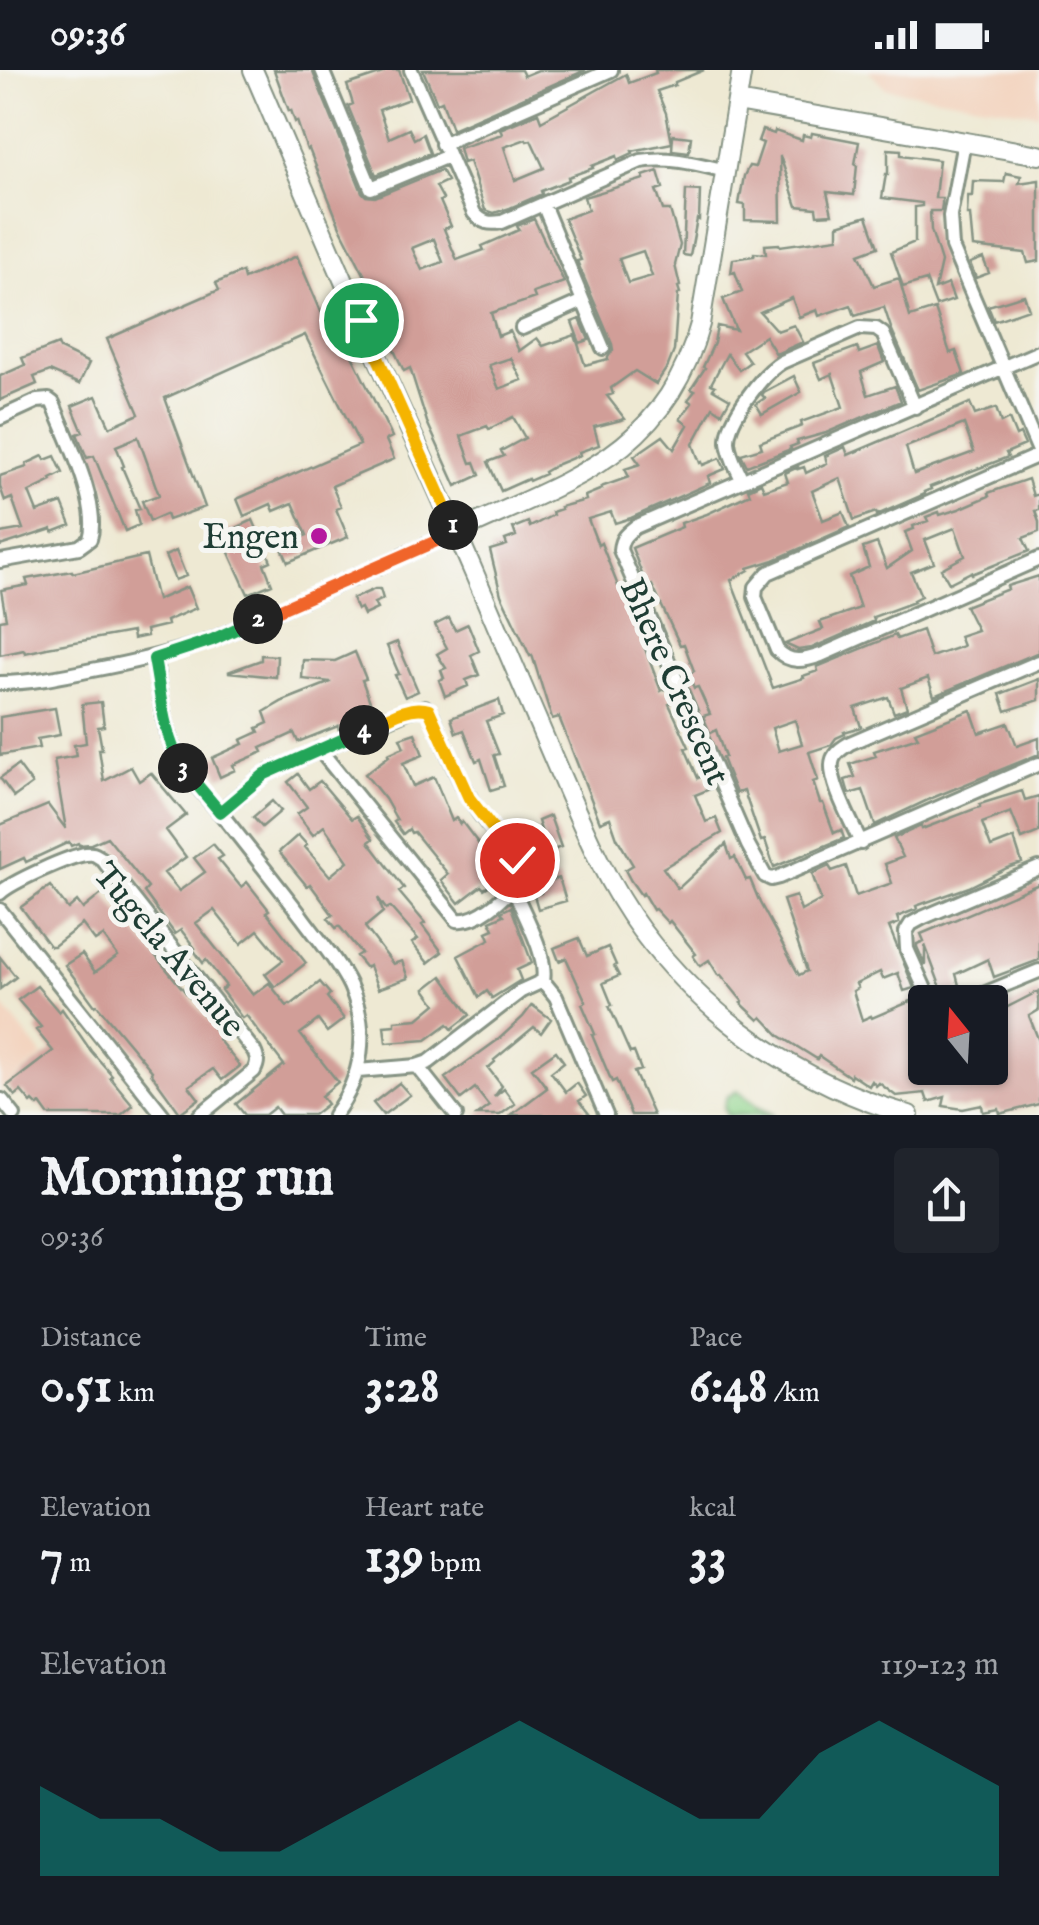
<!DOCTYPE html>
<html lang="en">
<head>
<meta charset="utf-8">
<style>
  :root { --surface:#171b24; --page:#20242c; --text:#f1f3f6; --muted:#9ea1a6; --accent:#0f766e }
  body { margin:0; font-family:"IM FELL English",serif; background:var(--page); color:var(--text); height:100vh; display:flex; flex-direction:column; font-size:38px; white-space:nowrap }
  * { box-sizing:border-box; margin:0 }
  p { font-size:32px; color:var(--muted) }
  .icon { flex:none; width:55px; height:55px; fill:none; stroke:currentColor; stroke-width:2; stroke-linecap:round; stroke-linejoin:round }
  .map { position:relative; height:1045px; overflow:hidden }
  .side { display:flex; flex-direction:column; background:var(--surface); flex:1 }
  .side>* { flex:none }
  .needle { width:65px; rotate:342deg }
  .buttons { position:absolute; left:908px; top:915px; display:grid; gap:20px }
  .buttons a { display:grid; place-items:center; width:100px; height:100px; border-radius:10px; background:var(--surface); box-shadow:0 2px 8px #0004; font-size:50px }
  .pin { position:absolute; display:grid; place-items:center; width:85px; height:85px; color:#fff; margin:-42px; border:5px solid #fff; border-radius:50%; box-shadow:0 2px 10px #0007 }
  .km { position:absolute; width:50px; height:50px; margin:-25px; border-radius:50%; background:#222; color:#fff; font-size:28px; line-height:50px; text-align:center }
  .round { display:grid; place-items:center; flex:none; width:105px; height:105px; border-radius:10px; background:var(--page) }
  .head { display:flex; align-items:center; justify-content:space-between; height:170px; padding:0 40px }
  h1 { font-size:55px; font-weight:700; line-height:75px }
  .figures { display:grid; grid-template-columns:repeat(3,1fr); gap:15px; height:170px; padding:10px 40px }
  .figures div { display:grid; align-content:center }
  .figures b { font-size:50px; font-weight:700 }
  .figures small { font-size:28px; font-weight:400 }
  .figures p { font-size:28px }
  .chart { height:280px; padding:20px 40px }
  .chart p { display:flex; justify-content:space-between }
  .chart svg { width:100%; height:180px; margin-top:10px; fill:var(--accent); opacity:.7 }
  .status { display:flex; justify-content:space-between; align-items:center; height:70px; padding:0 50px; background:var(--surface); direction:ltr }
  .status svg { height:28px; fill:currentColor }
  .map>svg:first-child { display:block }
  .built { fill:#f3d4bf }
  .grass { fill:url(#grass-tufts); stroke:#588960; stroke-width:2.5 }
  .building { fill:#d19e98; fill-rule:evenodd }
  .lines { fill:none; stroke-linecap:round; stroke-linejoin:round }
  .street-casing { stroke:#869384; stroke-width:18 }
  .secondary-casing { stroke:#869384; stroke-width:22 }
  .street { stroke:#fff; stroke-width:12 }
  .secondary { stroke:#fff; stroke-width:18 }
  .split-1-casing { stroke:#fff; stroke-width:20 }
  .split-2-casing { stroke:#fff; stroke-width:20 }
  .split-3-casing { stroke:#fff; stroke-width:20 }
  .split-4-casing { stroke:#fff; stroke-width:20 }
  .split-5-casing { stroke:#fff; stroke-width:20 }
  .split-1 { stroke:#f5b400; stroke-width:12 }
  .split-2 { stroke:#f0652b; stroke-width:12 }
  .split-3 { stroke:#22a559; stroke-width:12 }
  .split-4 { stroke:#22a559; stroke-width:12 }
  .split-5 { stroke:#f5b400; stroke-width:12 }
  .poi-dot { fill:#b5179e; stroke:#f6f6f2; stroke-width:4 }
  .labels { text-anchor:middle; stroke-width:10; stroke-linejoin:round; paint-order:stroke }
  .poi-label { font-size:35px; fill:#1f3d34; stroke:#f6f6f2; text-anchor:end }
  .street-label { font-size:35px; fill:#1f3d34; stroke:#f6f6f2 }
</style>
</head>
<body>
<div class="status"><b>09:36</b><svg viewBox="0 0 49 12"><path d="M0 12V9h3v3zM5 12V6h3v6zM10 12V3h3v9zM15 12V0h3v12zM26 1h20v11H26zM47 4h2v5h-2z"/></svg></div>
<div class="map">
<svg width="1039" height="1045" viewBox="0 0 1039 1045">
  <defs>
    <pattern id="grass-tufts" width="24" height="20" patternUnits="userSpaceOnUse" patternTransform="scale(2.5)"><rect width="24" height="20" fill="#91d58d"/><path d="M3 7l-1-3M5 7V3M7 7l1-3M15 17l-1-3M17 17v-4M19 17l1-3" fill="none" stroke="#76ae74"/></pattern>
  </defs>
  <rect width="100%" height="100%" fill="#f6f6f2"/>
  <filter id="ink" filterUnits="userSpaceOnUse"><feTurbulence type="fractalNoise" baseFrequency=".01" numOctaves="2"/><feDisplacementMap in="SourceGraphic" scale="20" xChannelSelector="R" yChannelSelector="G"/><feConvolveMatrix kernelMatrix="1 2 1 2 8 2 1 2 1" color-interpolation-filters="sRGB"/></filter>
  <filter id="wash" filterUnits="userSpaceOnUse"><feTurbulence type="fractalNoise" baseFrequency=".0048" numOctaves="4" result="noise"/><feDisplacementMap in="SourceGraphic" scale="40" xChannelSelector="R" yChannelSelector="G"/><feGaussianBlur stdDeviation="2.25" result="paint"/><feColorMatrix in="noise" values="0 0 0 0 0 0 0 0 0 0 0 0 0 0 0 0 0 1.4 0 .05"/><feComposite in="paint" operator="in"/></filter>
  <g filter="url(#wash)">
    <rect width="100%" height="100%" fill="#eee9d3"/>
    <path class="built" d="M868,0H1039V44L885,18Z
      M0,932L43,986L0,1020Z"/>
    <path class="grass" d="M737,1021L758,1037L774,1045H727L724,1037L727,1027Z"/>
    <g id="blocks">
      <path class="building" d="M274,0H312L362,122L366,126L375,127L441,100L447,111L436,116L443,129L440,131L451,156L444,159L457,190L484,180L482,176L519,160L517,156L534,149L564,212L533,223L535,228L491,243L498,266L510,261L519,281L537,268L543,276L575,265L585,295L608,289V287L613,280L612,274L577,191L581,190L564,149L588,140L584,127L644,109L643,106L658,101L663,118L656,120L663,140H670L680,175L675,195L680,216L678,217L680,223L678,224L674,281L668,296L656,314L635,301L611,318L613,324L607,326L625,349L594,357L599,375L579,382L580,385L558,394L544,402L545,404L529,411L528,409L501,421L488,392L504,386L501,381L525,368L513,347L489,359L487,356L461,366L471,393L475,392L480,405L456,416L427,352L410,298L404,301L393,278L380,244L378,245L365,206L340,157L309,79L307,80L297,51L295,52L291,40L289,41ZM434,169L443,192L422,200L412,178ZM643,181L652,206L628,213L619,189ZM511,288L522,310L499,319L489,295Z
        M382,0H399L409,29L379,40L389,68L409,59L414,69L423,64L430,83L376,105L348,36L353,34L347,15L383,3Z
        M423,0H521L524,6L538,0H586L452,59L442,31L437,33Z
        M655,0H704L675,12V15L657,21L666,43L672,73L632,81L633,83L618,90L617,86L592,96L593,98L568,107L569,110L541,121L542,124L510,138L494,143L485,140L469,91L463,93L459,78L502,64L500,59L538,43L541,51L626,4L629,13L656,3ZM526,69L527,71L531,70L544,98L515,110L504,77Z
        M762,60L774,64L775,61L802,70L803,65L811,67L812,63L859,72L855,94L857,95L854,125L827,122L832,144L817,145L816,138L797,136L780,86L781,151L745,150V135L739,134L744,106L749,96L755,97L763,73L758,71Z
        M673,65L691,67L689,82L672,80Z
        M888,79L901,80V85L939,90L935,128H942V134L941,141H930L931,160L941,192L935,219L948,214L954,230L936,236L926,210L903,217L891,182L915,172V137L922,136V133L882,128L886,104H888Z
        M1006,103L1021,106L1019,113L1039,110V191L1028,193L1025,183L973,177L970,145H967L968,126H972L973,111L1004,112Z
        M686,120L700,121L699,150L697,149L690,186L683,185Z
        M867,146L878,177L859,184L874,216L899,208L910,247L935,239L950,283L956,281L964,304L918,320L891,258L884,237L855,246L851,235L819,246L817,240L799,247L792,228L760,242L777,261L794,255L803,272L776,284L765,266L742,281L750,292L739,300L727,284L711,314L715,316L713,319L730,329L722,343L713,337L693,374L700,393L702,392L703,395L720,388L725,399L708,406L710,413L631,448L615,453L611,442L588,449L598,475L601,473L618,516L621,515L661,621L667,618L673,632L669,634L689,677L685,678L698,708L705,705L710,719L695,725L706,752L716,748L722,763L663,798L677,818L680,817L726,774L731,789L735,787L746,810L750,809L760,833L799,905L807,901L783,830L796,826L801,841L821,830L812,804L829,796L832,801L846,796L856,826L892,813L885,794L903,787L894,768L921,756L922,759L980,737V734L1022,721L1025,730L1039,726V762L1022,769L1011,742L982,753L991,777L1014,768L1022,793L1007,798L969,817L916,836L917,839L897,847L899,853L889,857L914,918L904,921L898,903L883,909L880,902L856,914L858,918L853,921L862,950L871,946L872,948L916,929L925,950V965L912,972L923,1001L938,1000L941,1008L962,1003L961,998H990V976L1002,970L990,946L1039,921V940L1029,946L1039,971V1034L1000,1044L999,1039L983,1042L982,1035L963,1039L943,1036L945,1027L928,1032L925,1023L896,1026L879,1013L876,1016L872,1011L869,1016L851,1004L850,1007L819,986L817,989L780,966L762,947L759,950L741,933L743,932L721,905L719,906L709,890L700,896L693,886L696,884L670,851L668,853L655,839L653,840L643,823L641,825L631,811L625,800L633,795L617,768L610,748L600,752L559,647L552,649L532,585L530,586L501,525L490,480L507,475L505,470L516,466L513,458L528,452L530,457L553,445L552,442L561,439L560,437L586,430L585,426L602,419L601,417L629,407L625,399L640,394L634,386L663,366L674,379L688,355L680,349L692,333L688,330L695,321L691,319L705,298L703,297L714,273L717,256L736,260L723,229L742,222L735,202L731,203L733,189L754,186V183L766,184L765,175L779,174L780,176L838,168V155Z
        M297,186L322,244L330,241L392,367L386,370L394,389L332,416L341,437L336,439L348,467L288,492L281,476L307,465L293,433L274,441L271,434L244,446L237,429L360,375L305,265L165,328L205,437L168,450L166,444L150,451L142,431L159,425L138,367L116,376L124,396L122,397L140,439L135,440L139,455L125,461L94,386L87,388L77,364L83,362L72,336L96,326L110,357L139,344L107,269L219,220L216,213L242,202L244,209Z
        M983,188L989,203L976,208L970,193Z
        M1024,225L1029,239L994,251L988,236Z
        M580,249L589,270L580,273L572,252Z
        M58,274L60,279L89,293L79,314L50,301L34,307L37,314L0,330V306L25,295L22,288Z
        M878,276L884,292L861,302L868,325L895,316L901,331L826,363L797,371L798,374L790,377L791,379L747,396L741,384L762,378L760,372L802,356L801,352L843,337L832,304L821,309L814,293L857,277L859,283Z
        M794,306L801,322L762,344L756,334L765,328L762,325L764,322Z
        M970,333L975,345L996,338L1001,353L1009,349L1016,366L1020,364L1025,375L1006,383L1008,387L930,417L931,419L924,422L925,424L877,445L876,442L854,450L840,408L812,421L823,450L843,442L849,457L774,490L748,498L749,500L731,510L773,618L804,608L803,606L818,601L817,597L895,565L897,569L922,560L931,587L963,576L959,566L977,560L965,536L1008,519L1007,516L1039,506V582L934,626L928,608L901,618L907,638L894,643L888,627L855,638L861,657L844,662L845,664L836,668L831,675L809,682L818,710L813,712L820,733H823L834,763L841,760L844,768L774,797L765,770L761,771L744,721L736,723L727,701L722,688L725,687L716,660L710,663L703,646L710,644L698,617L694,618L688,603L694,601L684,574L680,575L652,515L647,517L632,478L682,457L681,453L707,444L750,424L748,419L761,413L764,420L788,412L785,403L798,397V399L804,397L806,403L827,393L825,386L845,377L848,385ZM964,354L974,382L914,404L906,377ZM795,650L802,674L779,681L772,658Z
        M43,386L45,390L55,386L63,403L51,409L52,411L29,422L37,442L62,433L71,455L53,462L52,459L0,476V463L23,459L12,428L5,431L0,417V406L27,397L26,394Z
        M1028,409L1033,426L1039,424V440L1035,441L1039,452V462L1023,468L1029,481L972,504L971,502L949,513L941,499L965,486L955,458L925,470L934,493L911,502L921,526L913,530L914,532L873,547L874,551L812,578L798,580L785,574L823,559L820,552L860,538L849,506L869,497L863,478L877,473L887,498L912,481L905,462L914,459L913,456L928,451L926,447L939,442L940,445L959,439L989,426L988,423Z
        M253,450L271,491L264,494L272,514L248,524L221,465Z
        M176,481L186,506L175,510L165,486Z
        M146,486L157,530L187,517L196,538L166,551L167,555L146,560L147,566L133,569L132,562L47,577V578L25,583L24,580L0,585V550L6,549L1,520L28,515L26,509L72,501L73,503Z
        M375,519H380L383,529L374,533L377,539L364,545L361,538L357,540L352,529Z
        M449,548L455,560L468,554L479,581L471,585L479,605L466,610L468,616L445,626L439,610L444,608L441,600L446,598L437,584L447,578L435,555Z
        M397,572L418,621L405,627L395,605L399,604L387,576Z
        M355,582L366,609L362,610L372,637L351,646L354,654L339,660L338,656L298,672L294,663L261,678L263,682L233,695L235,700L220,707L212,688L243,674L241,670L259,662L257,658L268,653L264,642L283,631L331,612L302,609L303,590L335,591Z
        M261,585L277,586L276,607L228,602L261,590Z
        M1039,609V630L1006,641L1000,624Z
        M499,630L503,645L486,651L499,684L494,685L504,716L491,720L481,689L476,691L464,660L456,663L451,648Z
        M101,632L104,656L98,657L102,679H99L104,711L131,697L139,711L151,703L186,745L166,760L186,787L164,803L179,821L205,802L194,788L213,774L223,786L218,789L241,817L247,812L269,840L266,842L306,893L275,917L265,904L283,890L258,860L241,874L214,840L196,853L253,925L269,913L287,936L290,934L291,935L320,912L330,924L327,927L344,949L327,962L318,950L300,964L338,1012L321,1026L327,1034L313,1045H281L275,1037L265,1045H245L236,1034L284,995L246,945L242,948L221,920L226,916L206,890L203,893L193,879L195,878L181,860L175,864L144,822L148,818L107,767L91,774L79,775L78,773L71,776L69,772L26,792L24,788L0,799V755L48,735L66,759L54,690L76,686L74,675L86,673L82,634Z
        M55,638L60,665L37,669L39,678L0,685V647Z
        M971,640L979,663L1008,653L1017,676L1039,668V684L932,728L875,755L863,720L849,724L845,710L855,707L850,694L876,686L874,681L918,667L915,662Z
        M415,663L423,685L403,693L413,716L434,707L452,751L456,748L460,754L462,752L491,790L497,786L509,803L484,819L481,816L459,833L441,810L448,804L414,762L411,763L409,759L403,764L394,752L397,750L385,729L365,704L389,686L388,684L404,677L400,668Z
        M18,695L32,714L14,727L0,708Z
        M298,704L309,719L320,711L352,749L357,746L373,769L369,772L404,818L399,822L425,853L422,855L442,882L428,893L412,873L418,869L390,837L386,839L378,828L383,842L365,857L393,894L402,891L408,908L378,919L369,896L366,898L356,886L361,883L339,856L336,858L328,848L333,845L310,814L307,816L279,782L298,765L307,775L305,777L330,806L348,791L324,756L313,765L297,744L307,737L288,712Z
        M272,731L281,741L262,757L253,747Z
        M550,746L561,777L548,782L538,751Z
        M559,808L566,831L538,839L534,825L541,823L538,814Z
        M1039,814V890L994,907L988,889L956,904L961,923L945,929L925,875V895L917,877V874L924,871L921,864Z
        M50,816L68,839L77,831L83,839L104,822L124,849L129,845L139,859L136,862L210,952L220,967L218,969L240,996L222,1010L213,999L189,1016L199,1029L180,1043L151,1003L152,1001L97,935L95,936L65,895L82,884L95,902L118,886L103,866L95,871L82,854L54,876H50L21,837Z
        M511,837L532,893L517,900L521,910L492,928L487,921L479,927L458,886L490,869L487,862L494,859L490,851L504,845L501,842Z
        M579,868L587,886L608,877L616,895L614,896L619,906L603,913L612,935L609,936L630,983L634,982L641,1000L634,1002L653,1045H631L616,1010L612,1012L592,965L595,964L582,934L586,932L566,888L559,891L554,878Z
        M0,887L16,907L0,919Z
        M442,906L470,945L452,959L448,954L426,970L386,973L384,956L395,955V951L418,949L436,934L425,919Z
        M37,916L59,942L62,939L91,981L112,1005L110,1007L133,1035L121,1045H48L40,1034L38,1036L33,1031L31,1033L21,1021L15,1026L7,1016L53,981L36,960L41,957L18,930Z
        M532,935L551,949L541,963L534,957L494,990L495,992L488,998L502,1016L494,1027L504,1019L515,1034L500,1045H477L489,1036L475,1018L461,1029L445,1008L499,969L523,947Z
        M556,981L564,992L551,1002L566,1022L577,1013L586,1026L579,1031L590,1045H511L547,1018L532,998Z
        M399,1013L410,1025L383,1045L373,1033Z"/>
    </g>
  </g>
  <g filter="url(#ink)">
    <use href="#blocks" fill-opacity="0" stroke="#869384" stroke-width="2.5"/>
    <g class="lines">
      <defs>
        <path id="street" d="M322,0L371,118L448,86
          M411,0L474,143C483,153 489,154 502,152L641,91C670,86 697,94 726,101
          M964,72L950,146L952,177L1039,381
          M442,74L611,0
          M583,231L603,278
          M522,258L583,231L543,134
          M1039,282L635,457C626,464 621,468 620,480L748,775L765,806L771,809L779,807L1039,694
          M0,348L37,331L49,330L53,333C66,366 101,435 90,469L79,477L0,491
          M1039,385L768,503L756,517L755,527L777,580C790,594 804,591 821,585L1039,489
          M742,410C737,398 729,385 728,372C727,349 763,303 782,292L860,258L876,259L883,264L915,337
          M155,589C160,622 162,662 180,692C191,711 208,728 222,745C249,779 276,813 302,847C318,869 338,891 350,916C370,960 363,1007 334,1045
          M0,613C29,613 58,607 87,601C130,593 170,584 211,570L457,462
          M219,742L265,704L410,640L425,637L432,645C448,682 461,720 486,752C499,767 527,790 520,811C505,826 479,853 457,850L319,679
          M861,773C853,755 826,707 833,689C836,681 844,677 850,673L1039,592
          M513,818C523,843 548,885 543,911L556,927L606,1045
          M0,823C12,812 69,786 86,784C94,783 94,784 102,789L254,981C258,989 258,993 254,1001L200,1045
          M0,840L163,1045
          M934,932L929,928L907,879L906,862L911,854L922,848L1039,798
          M964,932L1039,901
          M417,996L456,1045
          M358,1001L417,996L429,992L521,921L543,911
          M2,1030L14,1045"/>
        <path id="secondary" d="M253,0C289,83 324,167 361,250C398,335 438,419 475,505C503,572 532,639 561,706C584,759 606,813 641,860C708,950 802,1014 909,1045
          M737,32L1039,85
          M457,462C566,411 665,385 700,254L742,0"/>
      </defs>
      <use href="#street" class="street-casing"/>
      <use href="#secondary" class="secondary-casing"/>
      <use href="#street" class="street"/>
      <use href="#secondary" class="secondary"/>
    </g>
  </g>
  <g class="lines" filter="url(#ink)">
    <defs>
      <path id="split-1" d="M361,250L453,455"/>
      <path id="split-2" d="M258,549L457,462L453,455"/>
      <path id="split-3" d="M183,698C163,666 161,625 154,589L212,570L258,549"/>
      <path id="split-4" d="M183,698L220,742L265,704L364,660"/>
      <path id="split-5" d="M364,660C383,651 409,633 429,640L469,728L517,790"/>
    </defs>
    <use href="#split-1" class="split-1-casing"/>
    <use href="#split-2" class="split-2-casing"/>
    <use href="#split-3" class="split-3-casing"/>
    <use href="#split-4" class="split-4-casing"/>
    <use href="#split-5" class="split-5-casing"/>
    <use href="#split-1" class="split-1"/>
    <use href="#split-2" class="split-2"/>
    <use href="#split-3" class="split-3"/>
    <use href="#split-4" class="split-4"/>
    <use href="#split-5" class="split-5"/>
  </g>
  <circle class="poi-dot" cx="319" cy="466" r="10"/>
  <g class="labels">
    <g class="poi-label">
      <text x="299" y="478">Engen</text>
    </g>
    <g class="street-label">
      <text transform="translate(676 611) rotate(66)" y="12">Bhere Crescent</text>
      <text transform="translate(170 879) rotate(50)" y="12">Tugela Avenue</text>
    </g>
  </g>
</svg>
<div class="buttons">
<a><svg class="needle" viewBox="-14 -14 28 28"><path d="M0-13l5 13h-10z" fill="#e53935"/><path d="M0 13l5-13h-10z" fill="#9ea1a6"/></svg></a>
</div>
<div class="pin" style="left:361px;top:250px;background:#1e9e55"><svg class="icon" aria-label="arrive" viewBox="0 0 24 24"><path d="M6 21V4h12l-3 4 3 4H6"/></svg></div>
<div class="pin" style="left:517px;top:790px;background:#d93025"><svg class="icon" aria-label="check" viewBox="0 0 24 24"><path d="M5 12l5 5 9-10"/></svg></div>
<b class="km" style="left:453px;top:455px">1</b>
<b class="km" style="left:258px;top:549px">2</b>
<b class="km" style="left:183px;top:698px">3</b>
<b class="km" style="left:364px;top:660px">4</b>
</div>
<section class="side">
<div class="head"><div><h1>Morning run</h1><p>09:36</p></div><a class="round"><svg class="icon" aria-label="share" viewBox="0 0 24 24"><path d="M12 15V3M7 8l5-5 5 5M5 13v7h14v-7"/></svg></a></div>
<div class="figures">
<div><p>Distance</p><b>0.51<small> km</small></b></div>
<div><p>Time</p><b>3:28</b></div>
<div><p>Pace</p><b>6:48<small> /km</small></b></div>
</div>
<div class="figures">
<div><p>Elevation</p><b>7<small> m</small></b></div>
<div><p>Heart rate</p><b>139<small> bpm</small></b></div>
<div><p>kcal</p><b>33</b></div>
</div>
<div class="chart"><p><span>Elevation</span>119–123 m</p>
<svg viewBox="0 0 160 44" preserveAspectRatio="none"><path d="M0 44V22L10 30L20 30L30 38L40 38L50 30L60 22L70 14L80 6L90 14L100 22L110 30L120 30L130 14L140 6L150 14L160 22V44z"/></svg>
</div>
</section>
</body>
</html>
